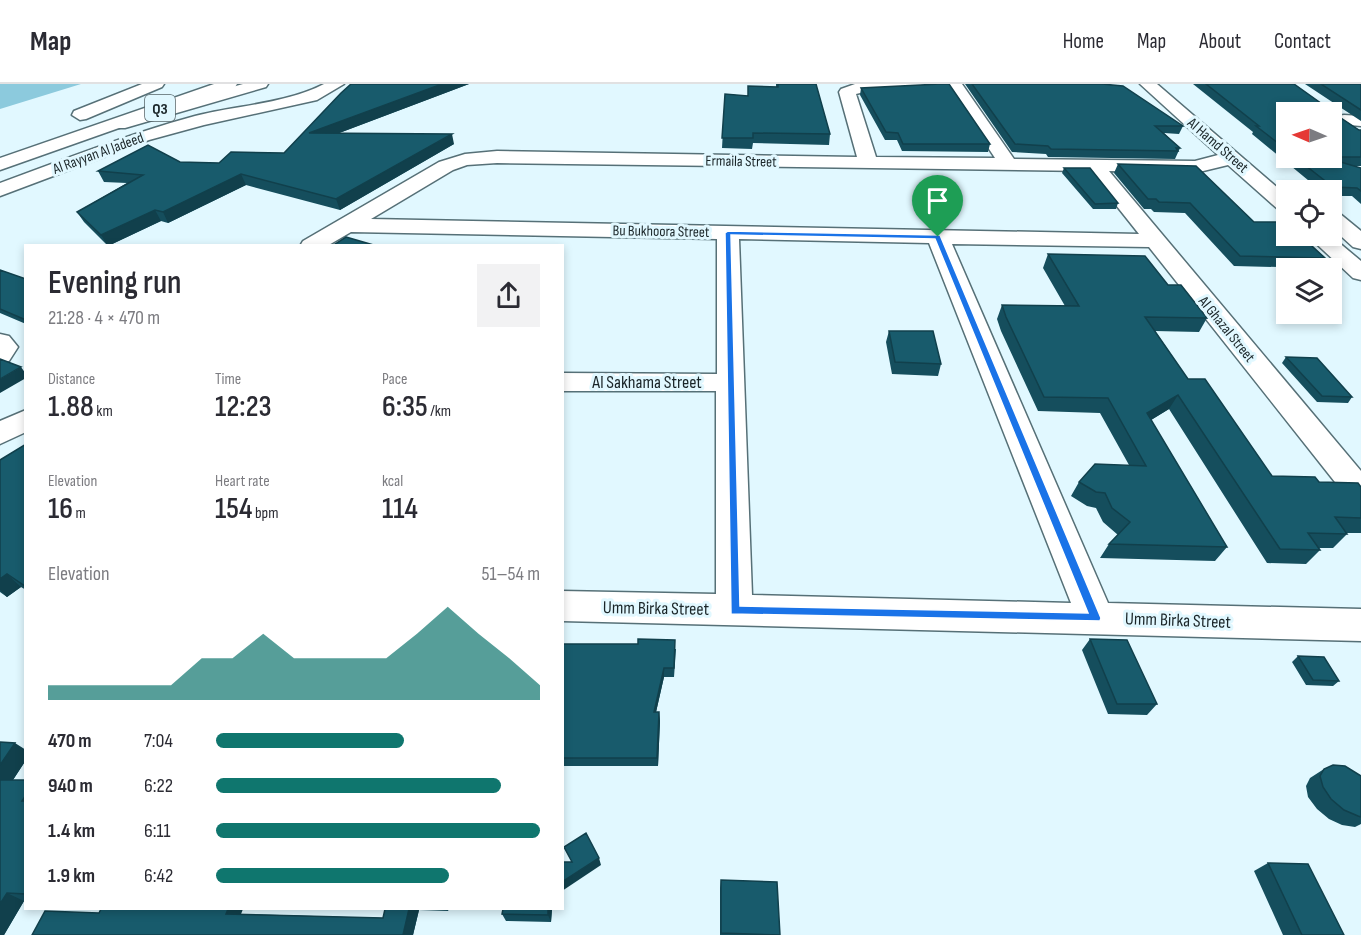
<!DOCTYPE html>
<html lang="en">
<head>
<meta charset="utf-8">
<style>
  :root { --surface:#fff; --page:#f2f2f3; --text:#2b2b33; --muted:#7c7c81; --line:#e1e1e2; --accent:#0f766e }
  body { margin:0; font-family:"Sofia Sans Condensed",sans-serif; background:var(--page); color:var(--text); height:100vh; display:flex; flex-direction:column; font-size:22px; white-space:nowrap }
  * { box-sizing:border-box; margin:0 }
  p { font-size:20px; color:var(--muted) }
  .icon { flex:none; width:33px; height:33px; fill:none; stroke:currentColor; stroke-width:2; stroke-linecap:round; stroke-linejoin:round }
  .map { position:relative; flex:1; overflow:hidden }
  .sheet { position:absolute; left:24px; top:160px; width:540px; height:666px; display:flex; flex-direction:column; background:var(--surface); border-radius:0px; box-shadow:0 3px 9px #0003 }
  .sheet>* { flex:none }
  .needle { width:39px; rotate:272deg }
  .tools { position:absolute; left:1276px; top:18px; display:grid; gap:12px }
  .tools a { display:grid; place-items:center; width:66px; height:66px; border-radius:0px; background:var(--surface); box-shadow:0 3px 9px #0003; font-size:30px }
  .pin { position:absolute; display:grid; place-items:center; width:51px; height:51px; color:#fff; margin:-62px -26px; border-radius:50% 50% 50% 0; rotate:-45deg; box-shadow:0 0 6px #0007 }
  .pin .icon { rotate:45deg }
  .round { display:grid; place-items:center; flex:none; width:63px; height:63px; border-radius:0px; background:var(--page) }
  .headline { display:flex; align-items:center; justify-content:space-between; height:102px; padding:0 24px }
  h1 { font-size:33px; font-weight:600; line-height:45px }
  .figures { display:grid; grid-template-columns:repeat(3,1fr); gap:9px; height:102px; padding:6px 24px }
  .figures div { display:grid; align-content:center }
  .figures b { font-size:30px; font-weight:600 }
  .figures small { font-size:16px; font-weight:400 }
  .figures p { font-size:16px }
  .chart { height:168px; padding:12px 24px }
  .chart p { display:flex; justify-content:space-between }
  .chart svg { width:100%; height:108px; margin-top:6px; fill:var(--accent); opacity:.7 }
  ul { padding:0 24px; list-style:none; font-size:20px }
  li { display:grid; grid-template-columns:96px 72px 1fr; align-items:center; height:45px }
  li i { height:15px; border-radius:8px; background:var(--accent) }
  header { display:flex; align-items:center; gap:36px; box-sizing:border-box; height:84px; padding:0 30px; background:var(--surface); border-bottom:2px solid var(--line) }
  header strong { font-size:28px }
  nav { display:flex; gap:33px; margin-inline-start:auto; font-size:21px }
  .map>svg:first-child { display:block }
  .green { fill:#8ccadd }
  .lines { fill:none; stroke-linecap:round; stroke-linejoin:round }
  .minor-casing { stroke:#567077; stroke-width:3 }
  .major-casing { stroke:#567077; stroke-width:3 }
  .highway-casing { stroke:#567077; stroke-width:3 }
  .minor { fill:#fff; fill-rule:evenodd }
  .major { fill:#fff; fill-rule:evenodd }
  .highway { fill:#fff; fill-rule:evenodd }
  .wall { fill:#154e5d; fill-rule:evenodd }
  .shaded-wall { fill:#11404c }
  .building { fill:#185b6c; stroke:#11404c; stroke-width:1.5 }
  .route { fill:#1a73e8; stroke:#fff; stroke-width:1.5; fill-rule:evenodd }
  .labels { text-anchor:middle; stroke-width:6; stroke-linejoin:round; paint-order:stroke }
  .far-street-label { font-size:15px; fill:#1a2528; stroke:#e1f8ff }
  .shield { fill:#e1f8ff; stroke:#566468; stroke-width:1.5 }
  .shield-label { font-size:16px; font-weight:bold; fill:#1a2528 }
  .street-label { font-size:18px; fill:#1a2528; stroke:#e1f8ff }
</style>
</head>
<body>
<header>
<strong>Map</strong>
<nav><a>Home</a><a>Map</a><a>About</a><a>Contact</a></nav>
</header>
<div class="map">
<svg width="1361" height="851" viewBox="0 0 1361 851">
  <rect width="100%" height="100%" fill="#e1f8ff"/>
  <path class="green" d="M0,0H81L0,25Z"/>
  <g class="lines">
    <defs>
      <path id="minor" d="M324,0H344L317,16L204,41L149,56L0,112V99C65,75 129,50 195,32C238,21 285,20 324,0Z
        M855,0H945L937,5L864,8L856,10L876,73L995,74L946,0H962L1014,75L1195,77L1218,71L1140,0H1157L1287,112V129L1280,127L1228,81L1195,89L1109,87L1361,387V421L1350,417L1149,163L952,160L1108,519L1361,525V557L562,537V507L716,510V307H562V289L717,290V155L351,148L327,162H300L303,157L439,78L465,70L497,67L857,73L839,8L841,5ZM497,79L1089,87L1139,150L371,135L453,86L467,81ZM739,155L929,159L1071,519L752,511Z
        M1344,31L1361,32V42L1338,40L1335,36L1338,32Z
        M1332,127L1339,129L1361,147V165L1353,163L1332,144Z
        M1308,152H1331L1361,177V196L1353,194Z
        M0,250L9,252L18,263L9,277L0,279Z
        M26,326V348L0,360V337Z"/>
      <path id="major" d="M142,0H164L162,3L86,35L80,36L72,31L74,27Z
        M243,0H268L266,3L125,44H113L110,40L113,36Z"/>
      <path id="highway" d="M214,0H237L235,3L0,86V74Z"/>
    </defs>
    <use href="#minor" class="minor-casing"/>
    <use href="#major" class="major-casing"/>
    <use href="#highway" class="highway-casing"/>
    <use href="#minor" class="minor"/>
    <use href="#major" class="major"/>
    <use href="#highway" class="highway"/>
  </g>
  <path class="wall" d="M351,0H469L339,49L454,60L340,126L246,101L168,139L161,137L108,162L84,138L77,128L127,99L104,98L98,87L180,78L219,79L284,69Z
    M776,0H816L830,50L829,61L753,59L752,65L722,64L725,10L748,12L776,3Z
    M965,0H1102L1183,42L1179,50L1164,49L1180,64L1175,75L1048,73L1046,70L1012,68Z
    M1193,0H1294L1335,30L1359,46H1361V82H1354L1361,84V120L1352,112H1332V106H1320L1252,50L1253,48ZM1287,28H1332V74H1287Z
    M1305,0H1361V37Z
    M939,1L990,60L988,68L902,67L897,56H885L860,11L861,4Z
    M1118,80L1254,138L1325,174L1318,184L1234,182L1185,129L1154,128L1151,125H1144L1114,89Z
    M1064,84L1118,119L1116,125H1093L1062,89Z
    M1048,170L1168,201L1207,234L1199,248L1155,247L1188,295L1272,392L1361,403V449H1346L1347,450L1333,464H1319L1320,466L1306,480L1267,479L1169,325L1151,336L1227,463L1215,477L1100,474L1109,460L1118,451L1103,438L1096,424L1087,422L1071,412L1079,398L1129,381L1100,329L1038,327L1001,247L997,235L1002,221L1065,222L1043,184Z
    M0,186L26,195V240L0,229Z
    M889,247L941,280L938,292L892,290L886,258Z
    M1286,273L1352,313L1348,319L1317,318L1282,279Z
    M26,360V506L21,503L7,513L0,508V376Z
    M1090,555L1157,620L1147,631L1108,630L1082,566Z
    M562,560L676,565L674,593H664L656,628H659L660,637L658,682H562Z
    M1298,572L1339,597L1333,602L1306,601L1292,578Z
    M0,658L26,666V676L13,696H26V817H24L4,851Z
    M1324,685L1361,692V740L1355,743L1342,741L1329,735L1317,725L1308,713L1306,702L1310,694Z
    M1268,779L1344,851H1283L1254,787Z
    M721,796L780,851H720V804Z
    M385,825H449L448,827L419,826L413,851H32L99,829L241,830L383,834Z
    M552,825L551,838L506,837L502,830Z"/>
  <path class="shaded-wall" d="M442,0H469L313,59L309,49Z
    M452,50L454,60L340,126L336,115Z
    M241,90L246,101L168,139L163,128Z
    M155,126L161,137L108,162L101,151Z
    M21,283L26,290V294L0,309V295Z
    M1178,311L1169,325L1138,344L1147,329Z
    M7,490L21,503L7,513L0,506V495Z
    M664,584V593L654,637V628Z
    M659,628L660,637L658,682L657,674Z
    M15,659L26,666V676L7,705L0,701V681Z
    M599,774L601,781L562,807V798Z
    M7,809L24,817L4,851H0V820Z
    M228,825H243L238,838L226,830Z
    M409,825L419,826L413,851H403Z
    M548,825H552L551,838L548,831Z"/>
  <path class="building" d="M351,0H442L309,49L452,50L336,115L241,90L163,128L155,126L101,151L77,128L143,91L98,87L148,61L180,78L219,79L231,68L284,69L341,9Z
    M778,0H816L830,50L753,49V54H722L725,10L748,12V2L778,3Z
    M940,0H949L990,60H903L898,49L886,48L861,4Z
    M972,0H1102L1123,2L1183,42H1155L1180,64H1176L1178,67L1051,65L1048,62L1015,60Z
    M1206,0H1294L1325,22H1334L1335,30L1359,46H1361V73H1332V28H1287V66L1256,42H1259Z
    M1321,0H1361V26Z
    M1296,74H1327L1361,84V107L1357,104L1333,103Z
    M1118,80L1196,82L1254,138H1287V152H1301L1325,174L1240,172L1190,119L1159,118L1156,115H1148Z
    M1064,84H1090L1118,119L1095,120Z
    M346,153L377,162H332Z
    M1048,170L1145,172L1168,201H1181L1207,234L1145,233L1188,295H1205L1272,392L1315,393L1319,398L1358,399L1361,403V434L1335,433L1347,450L1308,449L1320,466L1280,465L1178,311L1147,329L1227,463L1109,460L1130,438L1112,424L1105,409L1096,408L1079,398L1095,380L1146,382L1108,314L1044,313L1006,233L1002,221L1079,222Z
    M0,186L26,195V236L0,225Z
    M889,247H933L941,280L895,278Z
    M1286,273L1317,274L1352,313L1322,312Z
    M0,275L21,283L0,295Z
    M26,360V502H25L7,490L0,495V376Z
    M638,555L675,556L674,584H664L654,628H659L657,674H562V560H638Z
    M1090,555L1127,556L1157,620H1117Z
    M1298,572L1324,573L1339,597L1313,596Z
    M0,658L15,659L0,681Z
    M1333,681L1345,682L1361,692V733L1358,732L1344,726L1331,715L1323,703L1320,692L1324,685Z
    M0,696H26V711L22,717H26V810L7,809L0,820Z
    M586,749L599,774L562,798V778H572L564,763Z
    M1268,779L1308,780L1344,851H1302Z
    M721,796L777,798L780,851L721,849Z
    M101,825H228L226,830L383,834L385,825H409L403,851H32L45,827L99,829Z
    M503,825H548V831L502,830Z"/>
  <path class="route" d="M728,147L940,151L1101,534L1100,537L731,530L725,149ZM731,151L935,155L1088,529L740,522Z"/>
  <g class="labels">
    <g class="far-street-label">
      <text transform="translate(1218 61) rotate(41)" y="5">Al Hamd Street</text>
      <text transform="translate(98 69) rotate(-20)" y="5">Al Rayyan Al Jadeed</text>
      <text transform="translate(741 77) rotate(1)" y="5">Ermaila Street</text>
      <text transform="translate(661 147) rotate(1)" y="5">Bu Bukhoora Street</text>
      <text transform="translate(1227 245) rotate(51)" y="5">Al Ghazal Street</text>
    </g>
    <rect class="shield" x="145" y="11" width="30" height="26" rx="4.5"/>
    <g class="shield-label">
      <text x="160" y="30">Q3</text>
    </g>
    <g class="street-label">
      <text x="647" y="304">Al Sakhama Street</text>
      <text transform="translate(656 524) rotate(1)" y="6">Umm Birka Street</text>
      <text transform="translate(1178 536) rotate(2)" y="6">Umm Birka Street</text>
    </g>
  </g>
</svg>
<div class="tools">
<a><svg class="needle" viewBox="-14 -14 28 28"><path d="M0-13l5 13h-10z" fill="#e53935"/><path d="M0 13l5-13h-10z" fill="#7c7c81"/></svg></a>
<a><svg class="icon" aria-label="locate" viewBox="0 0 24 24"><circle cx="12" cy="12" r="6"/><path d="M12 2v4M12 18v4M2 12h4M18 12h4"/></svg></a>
<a><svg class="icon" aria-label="layers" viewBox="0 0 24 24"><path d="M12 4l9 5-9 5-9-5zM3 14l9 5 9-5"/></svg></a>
</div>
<div class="pin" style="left:938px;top:153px;background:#1e9e55"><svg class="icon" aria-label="arrive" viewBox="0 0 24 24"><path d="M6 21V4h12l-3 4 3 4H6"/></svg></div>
<section class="sheet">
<div class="headline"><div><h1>Evening run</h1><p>21:28 · 4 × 470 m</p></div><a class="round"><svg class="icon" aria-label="share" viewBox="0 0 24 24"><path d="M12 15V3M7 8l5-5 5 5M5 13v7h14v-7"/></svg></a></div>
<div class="figures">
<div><p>Distance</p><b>1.88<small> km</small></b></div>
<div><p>Time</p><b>12:23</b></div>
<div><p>Pace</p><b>6:35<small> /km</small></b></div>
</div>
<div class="figures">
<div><p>Elevation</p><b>16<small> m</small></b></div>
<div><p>Heart rate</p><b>154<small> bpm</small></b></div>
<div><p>kcal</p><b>114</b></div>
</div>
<div class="chart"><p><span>Elevation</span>51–54 m</p>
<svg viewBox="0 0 160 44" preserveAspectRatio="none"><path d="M0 44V38L10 38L20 38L30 38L40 38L50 27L60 27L70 17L80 27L90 27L100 27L110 27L120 17L130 6L140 17L150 27L160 38V44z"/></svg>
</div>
<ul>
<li><b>470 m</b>7:04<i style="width:58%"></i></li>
<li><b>940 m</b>6:22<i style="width:88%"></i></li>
<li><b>1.4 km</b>6:11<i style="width:100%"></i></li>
<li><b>1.9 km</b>6:42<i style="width:72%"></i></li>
</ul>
</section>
</div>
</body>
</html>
